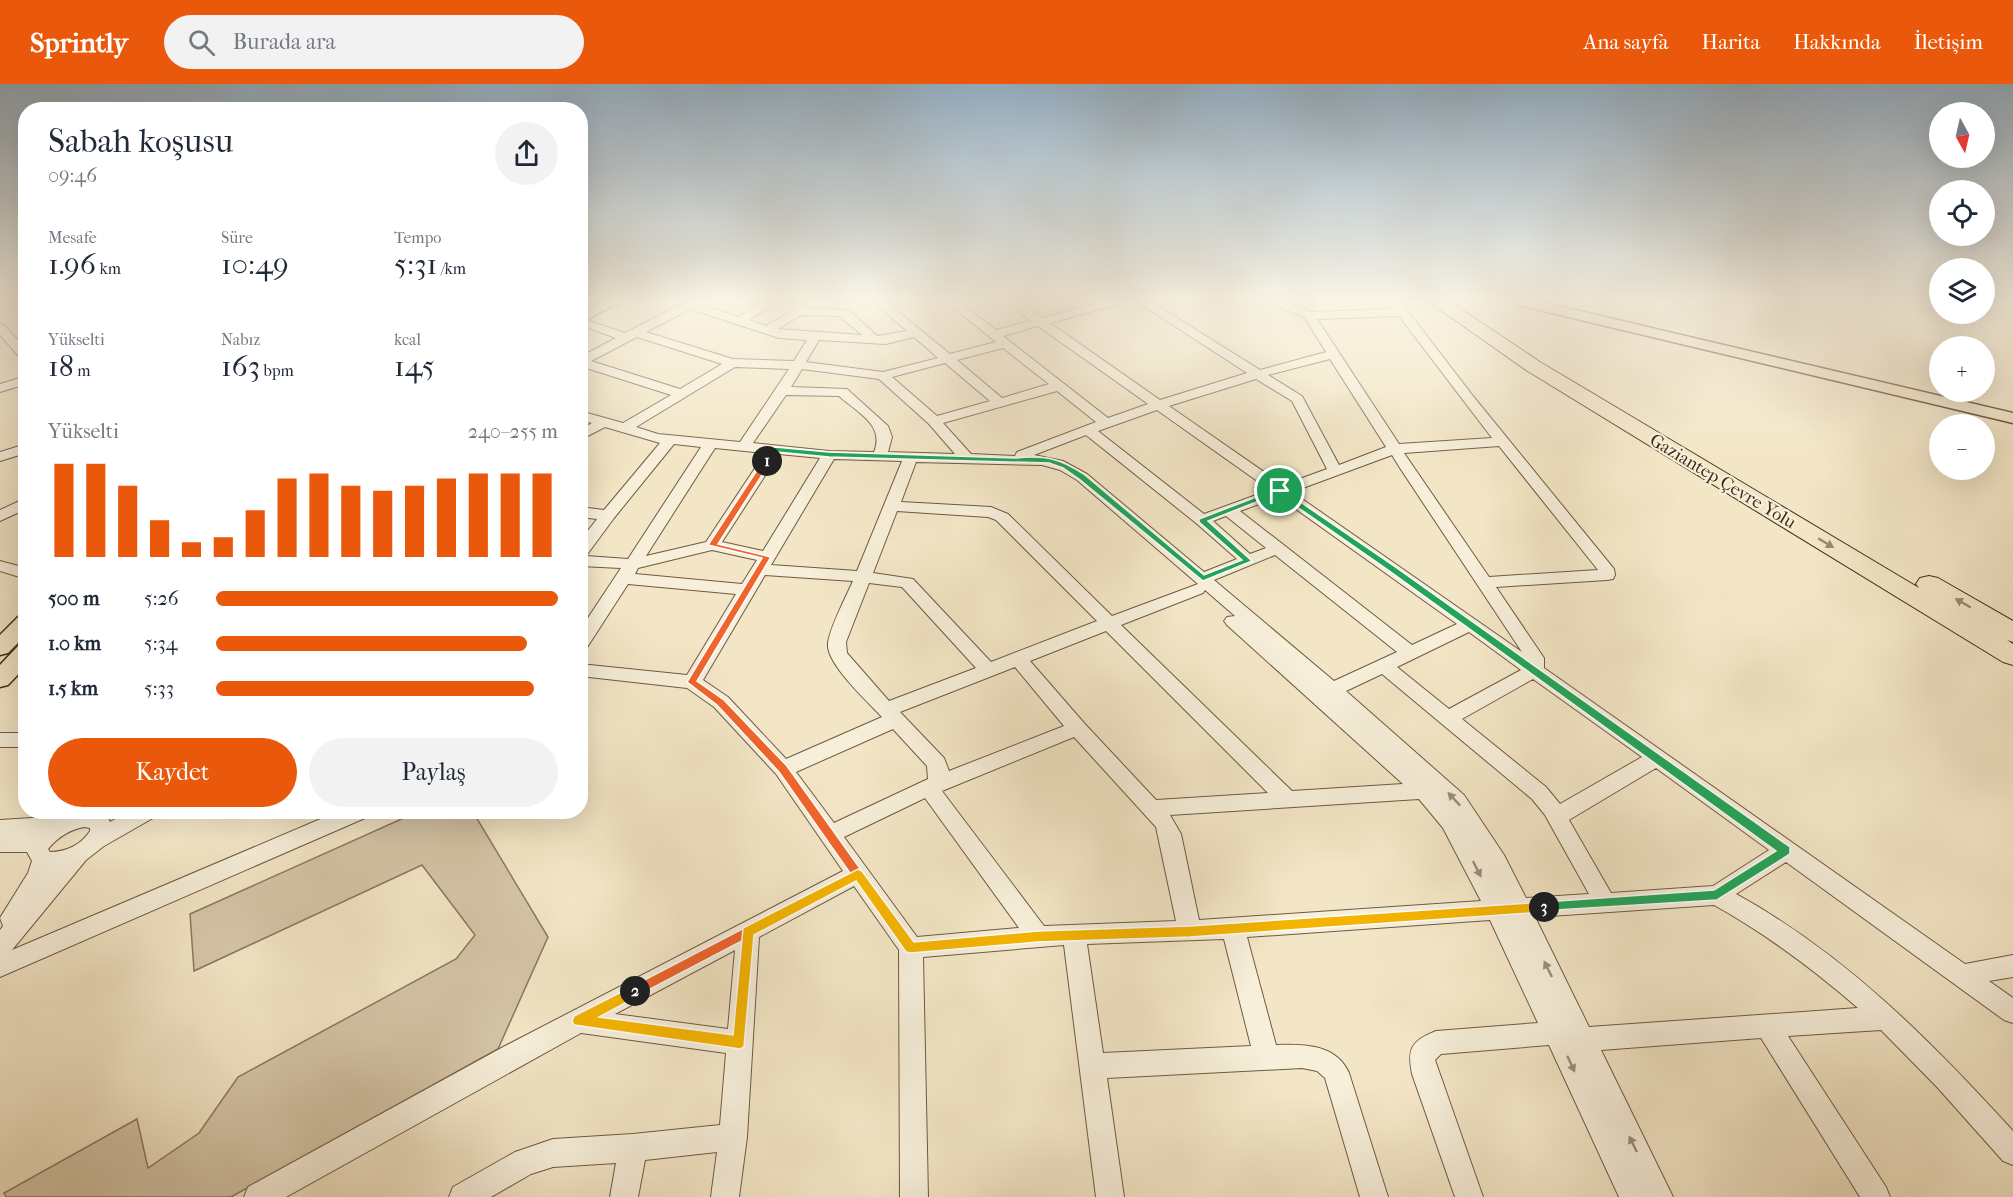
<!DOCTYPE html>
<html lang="tr">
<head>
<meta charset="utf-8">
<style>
  :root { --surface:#fff; --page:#f2f2f3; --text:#1f2937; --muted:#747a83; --accent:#ea580c }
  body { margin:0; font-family:"IM FELL French Canon",serif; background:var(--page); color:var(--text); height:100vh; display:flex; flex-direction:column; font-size:22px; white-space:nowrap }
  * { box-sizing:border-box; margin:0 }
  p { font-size:20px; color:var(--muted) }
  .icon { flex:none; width:33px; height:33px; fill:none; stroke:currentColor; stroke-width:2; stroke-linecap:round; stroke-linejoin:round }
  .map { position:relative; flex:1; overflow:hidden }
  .sheet { position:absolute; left:18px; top:18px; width:570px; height:717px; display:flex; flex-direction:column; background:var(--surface); border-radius:24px; box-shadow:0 6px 24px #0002 }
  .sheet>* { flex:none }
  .needle { width:39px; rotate:172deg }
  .fabs { position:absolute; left:1929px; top:18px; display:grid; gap:12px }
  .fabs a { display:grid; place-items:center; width:66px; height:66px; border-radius:50%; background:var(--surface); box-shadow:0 6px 24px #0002; font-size:30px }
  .pin { position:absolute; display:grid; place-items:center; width:51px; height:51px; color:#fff; margin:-26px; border:3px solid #fff; border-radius:50%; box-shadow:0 2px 6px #0007 }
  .km { position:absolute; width:30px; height:30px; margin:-15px; border-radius:50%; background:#222; color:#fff; font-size:16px; line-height:30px; text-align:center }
  .round { display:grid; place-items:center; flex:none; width:63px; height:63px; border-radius:32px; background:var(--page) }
  .headline { display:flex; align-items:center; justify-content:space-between; height:102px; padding:0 30px }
  h1 { font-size:33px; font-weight:600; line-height:45px }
  .stats { display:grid; grid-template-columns:repeat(3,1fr); gap:9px; height:102px; padding:6px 30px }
  .stats div { display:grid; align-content:center }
  .stats b { font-size:30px; font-weight:600 }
  .stats small { font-size:16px; font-weight:400 }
  .stats p { font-size:16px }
  .chart { height:168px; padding:12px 30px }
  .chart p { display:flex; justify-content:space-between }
  .chart svg { width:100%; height:108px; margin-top:6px; stroke:var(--accent); stroke-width:6 }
  .primary-button { display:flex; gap:12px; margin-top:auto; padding:12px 30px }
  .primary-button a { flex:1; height:69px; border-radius:36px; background:var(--accent); color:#fff; font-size:24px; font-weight:600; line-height:69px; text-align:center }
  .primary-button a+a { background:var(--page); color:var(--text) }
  ul { padding:0 30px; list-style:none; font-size:20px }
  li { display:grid; grid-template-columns:96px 72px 1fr; align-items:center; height:45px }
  li i { height:15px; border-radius:8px; background:var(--accent) }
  header { display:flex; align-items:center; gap:36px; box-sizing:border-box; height:84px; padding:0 30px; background:var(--accent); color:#fff }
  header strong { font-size:28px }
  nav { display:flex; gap:33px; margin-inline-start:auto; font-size:21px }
  .search { width:420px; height:54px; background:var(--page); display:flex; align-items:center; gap:15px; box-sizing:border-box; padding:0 21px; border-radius:33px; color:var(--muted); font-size:22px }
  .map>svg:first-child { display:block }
  .green { fill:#d5c6a8; stroke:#8c785f; stroke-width:1.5 }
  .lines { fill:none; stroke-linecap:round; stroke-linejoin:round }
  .minor-casing { stroke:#6f5a42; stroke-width:2 }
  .major-casing { stroke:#432b16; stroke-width:3 }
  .highway-casing { stroke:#432b16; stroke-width:2 }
  .minor { fill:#f7efda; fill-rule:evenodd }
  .major { fill:#f3e6c6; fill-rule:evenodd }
  .highway { fill:#f3e6c6; fill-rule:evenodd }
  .oneway { fill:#9b886e }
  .oneway2 { fill:#9d8d78 }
  .split-1 { fill:#22a559; stroke:#fff; stroke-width:1.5 }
  .split-2 { fill:#f0652b; stroke:#fff; stroke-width:1.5 }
  .split-3 { fill:#f5b400; stroke:#fff; stroke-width:1.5 }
  .split-4 { fill:#22a559; stroke:#fff; stroke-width:1.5 }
  .labels { text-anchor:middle; stroke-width:4.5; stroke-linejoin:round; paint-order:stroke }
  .street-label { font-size:18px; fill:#432b16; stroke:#f7efda }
</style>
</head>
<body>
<header>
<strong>Sprintly</strong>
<div class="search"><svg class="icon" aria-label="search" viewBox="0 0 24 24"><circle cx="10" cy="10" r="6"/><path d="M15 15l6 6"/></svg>Burada ara</div>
<nav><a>Ana sayfa</a><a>Harita</a><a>Hakkında</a><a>İletişim</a></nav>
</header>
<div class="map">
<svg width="2013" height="1113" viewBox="0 0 2013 1113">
  <rect width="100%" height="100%" fill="#f3e6c6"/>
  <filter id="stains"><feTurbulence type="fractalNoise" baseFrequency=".00333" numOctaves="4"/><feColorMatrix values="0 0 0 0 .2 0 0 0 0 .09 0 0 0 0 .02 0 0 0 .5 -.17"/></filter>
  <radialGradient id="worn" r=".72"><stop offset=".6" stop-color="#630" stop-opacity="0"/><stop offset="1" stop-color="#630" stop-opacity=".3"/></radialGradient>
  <path class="green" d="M417,728H473L548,853L498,965L231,1113H6L4,1109L137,1035L148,1084L199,1049L238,993L456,875L475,851L422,781L194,887L190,830Z"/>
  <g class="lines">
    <defs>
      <path id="minor" d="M687,217H702L699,220L738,233L765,217H779L749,236L766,242L799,223L845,226L852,229L877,252L907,247L872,217H885L950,270L996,258L945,217H958L996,246L1031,237L1004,217H1018L1042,234L1105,217H1124L1122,219L1050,239L1160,316L1247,289L1136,217H1150L1260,286L1326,268L1305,234L1267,217H1283L1311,228L1394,225L1388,217H1400L1473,312L1614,485L1615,491L1613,495L1607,496L1496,503L1544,574V584L1965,880L2013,871V893L1989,897L2013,914V939L2004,936L1786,778L1736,810C1845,870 1930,956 2013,1047V1081L2003,1077L1937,1003L1881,946L1788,952L1886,1103L1890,1113H1860L1761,954L1601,966L1673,1113H1619L1549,961L1441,970L1435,976L1483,1113H1455L1412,990C1407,965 1411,957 1436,947L1538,939L1490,836L1247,853L1276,961C1304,960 1336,960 1349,989L1388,1113H1360L1325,994L1317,987L1302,984L1107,994L1124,1113H1096L1064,861L923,873L928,1113H900L899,866L854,802L759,853L747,1053L739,1113H711L717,1068L645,1076L638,1113H610L616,1079L553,1083L531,1090L491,1113H449L453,1103L515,1068L553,1055L633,1050L720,1041L726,969L581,949L286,1113H244L248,1103L505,962L843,787L776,690L714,623L687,604L580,592V580L687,591L736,510L628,500L586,565L580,567V546L621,484L580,482V457L597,435L580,433V423L604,426L660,359L605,343L580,356V346L592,339L580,336V327L623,339L671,311L580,282V273L616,254L580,241V234L625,249ZM690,225L779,254L807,256L794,277L733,275L646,248ZM801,231L839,232L862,251L778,245ZM1399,232L1492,354L1399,360L1317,235ZM1038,242L1148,320L1108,334L1003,252ZM637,253L722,280L680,305L591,277ZM914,253L938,274L883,288L806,278L819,256L886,260ZM1003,264L1049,300L1002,314L957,276ZM1330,275L1386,363L1339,381L1302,312L1268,291ZM945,279L990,317L937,332L892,293ZM735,283L789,285L740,358L658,350L636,343ZM802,285L879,295L929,340L955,370L888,368L892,353L888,342L847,305L791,303ZM1256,295L1292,317L1327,385L1283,401L1169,322ZM1057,307L1096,338L1017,368L1015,372L971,370L943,339ZM786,311L839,312C858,329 885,341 874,368L829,367L753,359ZM1157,326L1270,406L1204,430L1098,347ZM1086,351L1196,439L1237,475L1204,488L1087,390L1063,377L1034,371ZM674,360L701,363L628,475L586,472L614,434ZM1499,362L1598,486L1489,493L1404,369ZM715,364L765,369L706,458L646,472ZM779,370L820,374L763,467L722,458ZM1392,371L1400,384L1522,568L1292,408ZM834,375L902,377L857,487L771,481ZM916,378L1042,381L1060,386L1077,396L1198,500L1112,532L1008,430L991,423L901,418ZM1279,413L1457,540L1412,561L1240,427ZM897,427L988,433L996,436L1097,537L991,578L913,495L873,489ZM1226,432L1266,464L1250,470L1213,437ZM712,466L757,476L742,500L635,490L638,484ZM1275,471L1397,568L1334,597L1214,496ZM765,491L853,497C846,513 830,543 828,559C825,579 868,618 882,633L786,675L728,613L703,596ZM869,499L902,503L976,584L889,617L847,569L846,558ZM1205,506L1235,532L1227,533L1224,537L1227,541L1403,700L1292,707L1121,541L1203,509ZM1106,547L1268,709L1156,716L1084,639L1030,577ZM1469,548L1521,586L1449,625L1397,583ZM1015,583L1064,642L949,687L944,674L900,628ZM1382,590L1532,715L1545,731L1589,810L1526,814L1504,771L1464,711L1346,607ZM1533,595L1642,673L1560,720L1546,703L1462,635ZM893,645L927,682L928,695L834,739L796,688ZM1074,653L1156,743L1176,837L1044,842L942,707ZM1656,684L1769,766L1713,802L1611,809L1569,736ZM925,714L1019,844L917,853L844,753ZM1419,715L1443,744L1481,817L1199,836L1181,750L1170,731ZM1714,821C1766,850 1813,885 1858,924L1589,943L1535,833ZM1224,855L1251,962L1103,969L1087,860ZM735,866L728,945L615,930Z
        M0,240L4,241L26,265V277L22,276L0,251Z
        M26,292V300L0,308V300Z
        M26,360V369L0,377V368Z
        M26,414V425L0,437V426Z
        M0,477L26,484V495L0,487Z
        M0,649H26V663H0Z
        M80,728L107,732L110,738L128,728H156L153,734L104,762L86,776L12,866L337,728H368L365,734L0,893V846L3,842L0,834L28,789L32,777L27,768H0V736L64,732ZM84,743L90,744V747C81,761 66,768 50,768L48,765C58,753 69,746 84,743Z"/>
      <path id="major" d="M604,217H622L580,239V229Z
        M1511,217H1537L2013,329V339L1518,221Z
        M26,531V551L8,569L0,571V551L18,533Z
        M26,560V582L8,601L0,603V581L18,562Z"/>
      <path id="highway" d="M1428,217H1449L1540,278L1919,504L1916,500L1920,494L1929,492L1938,494L2013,537V558L2007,556L2013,560V581L2003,578L1526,286Z"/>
    </defs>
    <use href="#minor" class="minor-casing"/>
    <use href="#major" class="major-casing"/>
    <use href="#highway" class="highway-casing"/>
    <use href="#minor" class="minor"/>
    <use href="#major" class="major"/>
    <use href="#highway" class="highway"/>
  </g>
  <defs><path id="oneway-solid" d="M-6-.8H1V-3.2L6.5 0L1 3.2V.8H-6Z" transform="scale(1.5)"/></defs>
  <g class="oneway">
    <use href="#oneway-solid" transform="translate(1826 459) rotate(31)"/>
    <use href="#oneway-solid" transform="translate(1963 519) rotate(-150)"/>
  </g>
  <g class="oneway2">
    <use href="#oneway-solid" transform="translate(1454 715) rotate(-133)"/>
    <use href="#oneway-solid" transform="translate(1477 785) rotate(63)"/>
    <use href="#oneway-solid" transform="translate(1548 885) rotate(-116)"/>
    <use href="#oneway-solid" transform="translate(1571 980) rotate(65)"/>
    <use href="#oneway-solid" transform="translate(1633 1060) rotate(-116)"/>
  </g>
  <linearGradient id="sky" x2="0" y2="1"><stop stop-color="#94aec2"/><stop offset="0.58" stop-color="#faf4e5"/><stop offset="1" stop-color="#faf4e5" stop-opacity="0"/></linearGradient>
  <rect width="2013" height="373" fill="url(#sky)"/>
  <path class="split-1" d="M775,363L829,368L1015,374C1045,371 1060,374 1085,391L1204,491L1242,476L1199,438V435L1277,405L1284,407L1208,437L1252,477L1203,497L1079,395L1063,384L1049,379L829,373L777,368L770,379H764L771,365Z"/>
  <path class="split-2" d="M767,375L771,377L718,460L771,473L697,597L724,616L787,682L864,790L862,794L635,913L631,911L629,907L631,903L850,789L779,688L717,621L687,598L762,474L708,461L763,377Z"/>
  <path class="split-3" d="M858,785L862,787L914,858L1038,847L1190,842L1544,818L1550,823L1544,828L1190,853L1038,858L911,869L906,868L856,797L754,851L744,963L740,965L574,941L572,937L574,932L635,901L640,903L642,907L640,911L599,933L733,951L743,844Z"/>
  <path class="split-4" d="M1280,404L1394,482L1790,763V770L1717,816L1540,827L1538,823L1540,819L1544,818L1714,806L1776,767L1388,486L1277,409L1276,407Z"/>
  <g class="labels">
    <g class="street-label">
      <text transform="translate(1723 397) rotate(31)" y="6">Gaziantep Çevre Yolu</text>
    </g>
  </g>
  <rect width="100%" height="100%" filter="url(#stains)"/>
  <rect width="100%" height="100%" fill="url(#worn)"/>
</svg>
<div class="fabs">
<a><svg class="needle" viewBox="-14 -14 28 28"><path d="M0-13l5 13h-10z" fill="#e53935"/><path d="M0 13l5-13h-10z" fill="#747a83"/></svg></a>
<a><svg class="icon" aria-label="locate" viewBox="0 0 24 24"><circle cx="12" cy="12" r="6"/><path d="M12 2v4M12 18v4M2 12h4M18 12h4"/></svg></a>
<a><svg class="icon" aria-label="layers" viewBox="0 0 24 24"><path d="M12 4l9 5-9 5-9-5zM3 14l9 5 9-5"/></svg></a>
<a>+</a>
<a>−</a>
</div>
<div class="pin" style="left:1280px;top:407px;background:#1e9e55"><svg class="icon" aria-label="arrive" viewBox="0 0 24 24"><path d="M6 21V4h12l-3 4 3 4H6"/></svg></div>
<b class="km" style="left:767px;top:377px">1</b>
<b class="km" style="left:635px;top:907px">2</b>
<b class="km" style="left:1544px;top:823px">3</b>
<section class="sheet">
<div class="headline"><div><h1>Sabah koşusu</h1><p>09:46</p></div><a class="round"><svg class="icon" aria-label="share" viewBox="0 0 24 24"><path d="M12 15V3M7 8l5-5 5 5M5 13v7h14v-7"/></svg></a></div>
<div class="stats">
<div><p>Mesafe</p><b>1.96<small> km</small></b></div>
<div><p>Süre</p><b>10:49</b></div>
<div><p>Tempo</p><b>5:31<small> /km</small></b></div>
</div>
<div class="stats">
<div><p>Yükselti</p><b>18<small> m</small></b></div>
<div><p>Nabız</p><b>163<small> bpm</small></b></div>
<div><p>kcal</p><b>145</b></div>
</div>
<div class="chart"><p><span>Yükselti</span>240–255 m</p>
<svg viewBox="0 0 160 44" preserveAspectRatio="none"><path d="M5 44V6M15 44V6M25 44V15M35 44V29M45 44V38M55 44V36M65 44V25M75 44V12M85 44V10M95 44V15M105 44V17M115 44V15M125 44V12M135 44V10M145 44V10M155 44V10"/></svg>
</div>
<ul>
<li><b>500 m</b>5:26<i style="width:100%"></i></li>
<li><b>1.0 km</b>5:34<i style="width:91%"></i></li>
<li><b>1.5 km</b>5:33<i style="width:93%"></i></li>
</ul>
<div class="primary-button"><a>Kaydet</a><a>Paylaş</a></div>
</section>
</div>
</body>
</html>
